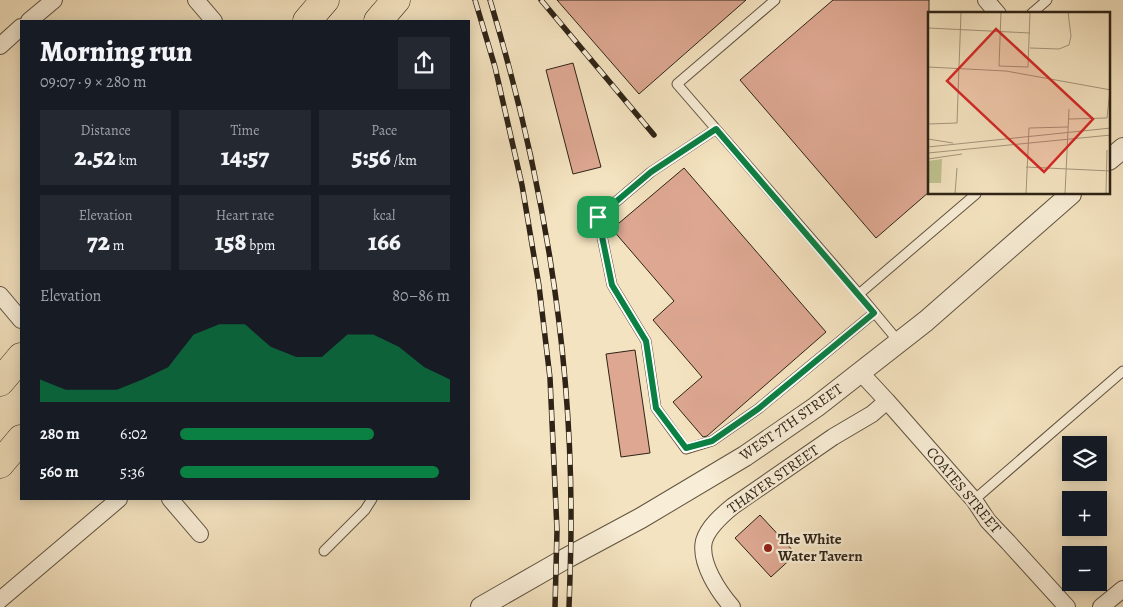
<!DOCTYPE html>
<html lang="en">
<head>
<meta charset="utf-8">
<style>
  :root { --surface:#171b24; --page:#242831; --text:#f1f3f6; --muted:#9ea1a6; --accent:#0b8043 }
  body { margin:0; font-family:Alegreya,serif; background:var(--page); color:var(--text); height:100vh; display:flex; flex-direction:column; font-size:19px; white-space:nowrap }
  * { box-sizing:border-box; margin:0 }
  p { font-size:16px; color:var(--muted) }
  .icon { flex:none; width:28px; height:28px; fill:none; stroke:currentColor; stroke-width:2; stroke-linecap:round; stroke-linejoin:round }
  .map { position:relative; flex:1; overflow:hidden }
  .sheet { position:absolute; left:20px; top:20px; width:450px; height:480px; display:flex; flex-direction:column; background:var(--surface); border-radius:0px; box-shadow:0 2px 12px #0003 }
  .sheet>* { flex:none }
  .fabs { position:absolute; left:1062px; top:436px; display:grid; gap:10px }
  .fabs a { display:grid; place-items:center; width:45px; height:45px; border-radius:0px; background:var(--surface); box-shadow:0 2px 12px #0003; font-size:25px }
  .pin { position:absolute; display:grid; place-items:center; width:42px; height:42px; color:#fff; margin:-21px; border-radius:10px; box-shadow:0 2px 8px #0006 }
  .round { display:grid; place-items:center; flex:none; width:52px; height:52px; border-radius:0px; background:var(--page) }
  .summary { display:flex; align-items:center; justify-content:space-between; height:85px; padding:0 20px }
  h1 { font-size:28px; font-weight:800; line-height:38px }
  .metrics { display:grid; grid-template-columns:repeat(3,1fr); gap:8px; height:85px; padding:5px 20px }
  .metrics div { display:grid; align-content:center; border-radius:0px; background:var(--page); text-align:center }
  .metrics b { font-size:25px; font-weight:800 }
  .metrics small { font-size:14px; font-weight:400 }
  .metrics p { font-size:14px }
  .chart { height:140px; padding:10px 20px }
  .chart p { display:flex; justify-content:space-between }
  .chart svg { width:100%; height:90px; margin-top:5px; fill:var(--accent); opacity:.7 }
  ul { padding:0 20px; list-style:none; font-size:16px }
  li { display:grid; grid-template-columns:80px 60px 1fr; align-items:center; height:38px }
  li i { height:12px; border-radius:6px; background:var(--accent) }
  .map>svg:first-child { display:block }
  .building { fill:#dda791; stroke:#2e2316 }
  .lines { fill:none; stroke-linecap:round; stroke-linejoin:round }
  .service-casing { stroke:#605340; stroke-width:11 }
  .minor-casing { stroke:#605340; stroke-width:18 }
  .tertiary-casing { stroke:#605340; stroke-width:22 }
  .motorway-casing { stroke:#2e2316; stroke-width:29 }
  .service { stroke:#f8edd6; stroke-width:9 }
  .minor { stroke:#f8edd6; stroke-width:16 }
  .tertiary { stroke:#f8edd6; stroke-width:20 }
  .motorway { stroke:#f4e3c0; stroke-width:28 }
  .rail-casing { stroke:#2e2316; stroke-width:5.5 }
  .rail { stroke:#f8edd6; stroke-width:4; stroke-dasharray:11; stroke-linecap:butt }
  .route-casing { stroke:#fff; stroke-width:10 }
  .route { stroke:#0b8043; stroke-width:6 }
  .poi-dot { fill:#8f2418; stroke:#f8edd6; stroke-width:2 }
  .labels { text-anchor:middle; stroke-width:4.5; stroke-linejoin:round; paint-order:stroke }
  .street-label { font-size:15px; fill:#2e2316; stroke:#f8edd6 }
  .poi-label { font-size:15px; font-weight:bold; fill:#2e2316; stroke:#f8edd6; text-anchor:start }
  .inset-road { fill:none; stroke:#a5967c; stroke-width:1 }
  .view { fill:#d62828; fill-opacity:0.15; stroke:#d62828; stroke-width:2.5 }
  .inset-edge { fill:none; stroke:#2e2316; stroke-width:2.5 }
</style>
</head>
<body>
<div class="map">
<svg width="1123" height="607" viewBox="0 0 1123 607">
  <rect width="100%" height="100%" fill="#f4e3c0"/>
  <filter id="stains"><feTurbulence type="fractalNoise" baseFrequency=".004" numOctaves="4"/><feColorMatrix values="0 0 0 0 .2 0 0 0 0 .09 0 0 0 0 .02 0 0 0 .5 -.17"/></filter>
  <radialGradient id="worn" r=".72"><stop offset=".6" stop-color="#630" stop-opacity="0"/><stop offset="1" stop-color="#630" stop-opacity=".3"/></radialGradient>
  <path class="building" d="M557,0H746L639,94Z
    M833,0H929V192L876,238L740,80Z
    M573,63L601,167L573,174L546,70Z
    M684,168L826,332L707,436L703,437L673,402L702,377L653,320L674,301L612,229Z
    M635,350L650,453L621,457L606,354Z
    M760,515L796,554L771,577L735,538Z"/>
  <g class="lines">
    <defs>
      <path id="service" d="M775,0L677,84L859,294
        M1031,14L1047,0
        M716,129L651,172L598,217L612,285L646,341L656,408L686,449L712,441L758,409L874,313
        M899,342L859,294L976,194
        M974,500L1123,371
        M324,551L365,510L372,499"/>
      <path id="minor" d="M196,0L214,21
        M986,0L998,14
        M29,21L54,0
        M0,46L21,27
        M0,295L21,320
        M861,373L887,401L974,500L988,521L1008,542L1067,607
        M170,499L200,534
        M0,600L119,499
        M732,607C719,592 699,563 704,541C708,527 722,515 733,506L833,437L872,414L887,401
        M1101,607L1123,589"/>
      <path id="tertiary" d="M1109,160L1123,148
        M481,607L563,560L641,518L745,456L816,407L926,321L1071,194"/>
      <path id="motorway" d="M307,21L325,0
        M378,21L396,0
        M0,382L21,357
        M0,464L21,439"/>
    </defs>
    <use href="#service" class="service-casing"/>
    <use href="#minor" class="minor-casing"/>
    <use href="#tertiary" class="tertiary-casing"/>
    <use href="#motorway" class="motorway-casing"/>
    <use href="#service" class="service"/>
    <use href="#minor" class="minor"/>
    <use href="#tertiary" class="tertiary"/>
    <use href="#motorway" class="motorway"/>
    <defs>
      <path id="rail" d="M475,0L495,67L522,185L539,286L550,378L557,530L555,607
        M490,0C541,169 572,347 571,524C571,552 570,579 569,607
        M541,0L654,135"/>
    </defs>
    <use href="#rail" class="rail-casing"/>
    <use href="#rail" class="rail"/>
  </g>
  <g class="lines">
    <defs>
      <path id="route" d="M716,129L874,313L758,409L712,441L686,448L656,408L646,341L612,285L598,217L651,172Z"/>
    </defs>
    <use href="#route" class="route-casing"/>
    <use href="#route" class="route"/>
  </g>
  <circle class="poi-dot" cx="768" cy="548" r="5"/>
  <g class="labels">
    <g class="street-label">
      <text transform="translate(791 422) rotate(-35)" y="5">WEST 7TH STREET</text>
      <text transform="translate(773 479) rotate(-35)" y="5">THAYER STREET</text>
      <text transform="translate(964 490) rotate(50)" y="5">COATES STREET</text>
    </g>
    <g class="poi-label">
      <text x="778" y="544">The White<tspan x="778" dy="17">Water Tavern</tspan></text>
    </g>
  </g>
  <g transform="translate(928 12)">
    <rect width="182" height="182" fill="#f4e3c0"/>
    <path d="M14,147L13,171H0V149Z" fill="#bfc390"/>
    <path class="inset-road" d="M0,16L102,21M102,36L131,37L141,33L143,24L140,0M71,54L100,55L102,0M71,54L73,0M0,55L78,59L183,78M141,107L179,106L182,78M0,112L29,111L33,0M0,127L25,131M0,135L183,116M0,141L183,123M0,147L34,142M98,155L183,159M27,182L29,156M98,182L101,116L140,115M137,182L141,97M178,182L179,138"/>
    <path class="view" d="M68,17L165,107L116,160L19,69Z"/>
    <rect width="182" height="182" class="inset-edge"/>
  </g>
  <rect width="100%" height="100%" filter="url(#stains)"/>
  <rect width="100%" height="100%" fill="url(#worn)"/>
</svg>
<div class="fabs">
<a><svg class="icon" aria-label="layers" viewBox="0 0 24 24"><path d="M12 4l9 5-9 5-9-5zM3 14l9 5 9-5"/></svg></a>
<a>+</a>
<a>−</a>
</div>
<div class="pin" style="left:598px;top:217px;background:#1e9e55"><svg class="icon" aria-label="arrive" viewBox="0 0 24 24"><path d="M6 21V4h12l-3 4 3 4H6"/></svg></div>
<section class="sheet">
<div class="summary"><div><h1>Morning run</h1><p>09:07 · 9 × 280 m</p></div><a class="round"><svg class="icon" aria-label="share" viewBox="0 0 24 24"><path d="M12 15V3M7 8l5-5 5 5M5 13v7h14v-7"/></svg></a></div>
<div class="metrics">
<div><p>Distance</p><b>2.52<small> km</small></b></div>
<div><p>Time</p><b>14:57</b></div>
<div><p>Pace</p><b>5:56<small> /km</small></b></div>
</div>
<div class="metrics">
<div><p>Elevation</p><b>72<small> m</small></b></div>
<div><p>Heart rate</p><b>158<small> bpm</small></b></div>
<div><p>kcal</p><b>166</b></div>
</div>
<div class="chart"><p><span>Elevation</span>80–86 m</p>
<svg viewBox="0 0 160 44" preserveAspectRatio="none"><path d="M0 44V33L10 38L20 38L30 38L40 33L50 27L60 11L70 6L80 6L90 17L100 22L110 22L120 11L130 11L140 17L150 27L160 33V44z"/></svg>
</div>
<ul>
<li><b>280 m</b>6:02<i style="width:72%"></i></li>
<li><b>560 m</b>5:36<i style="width:96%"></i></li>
</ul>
</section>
</div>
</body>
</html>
